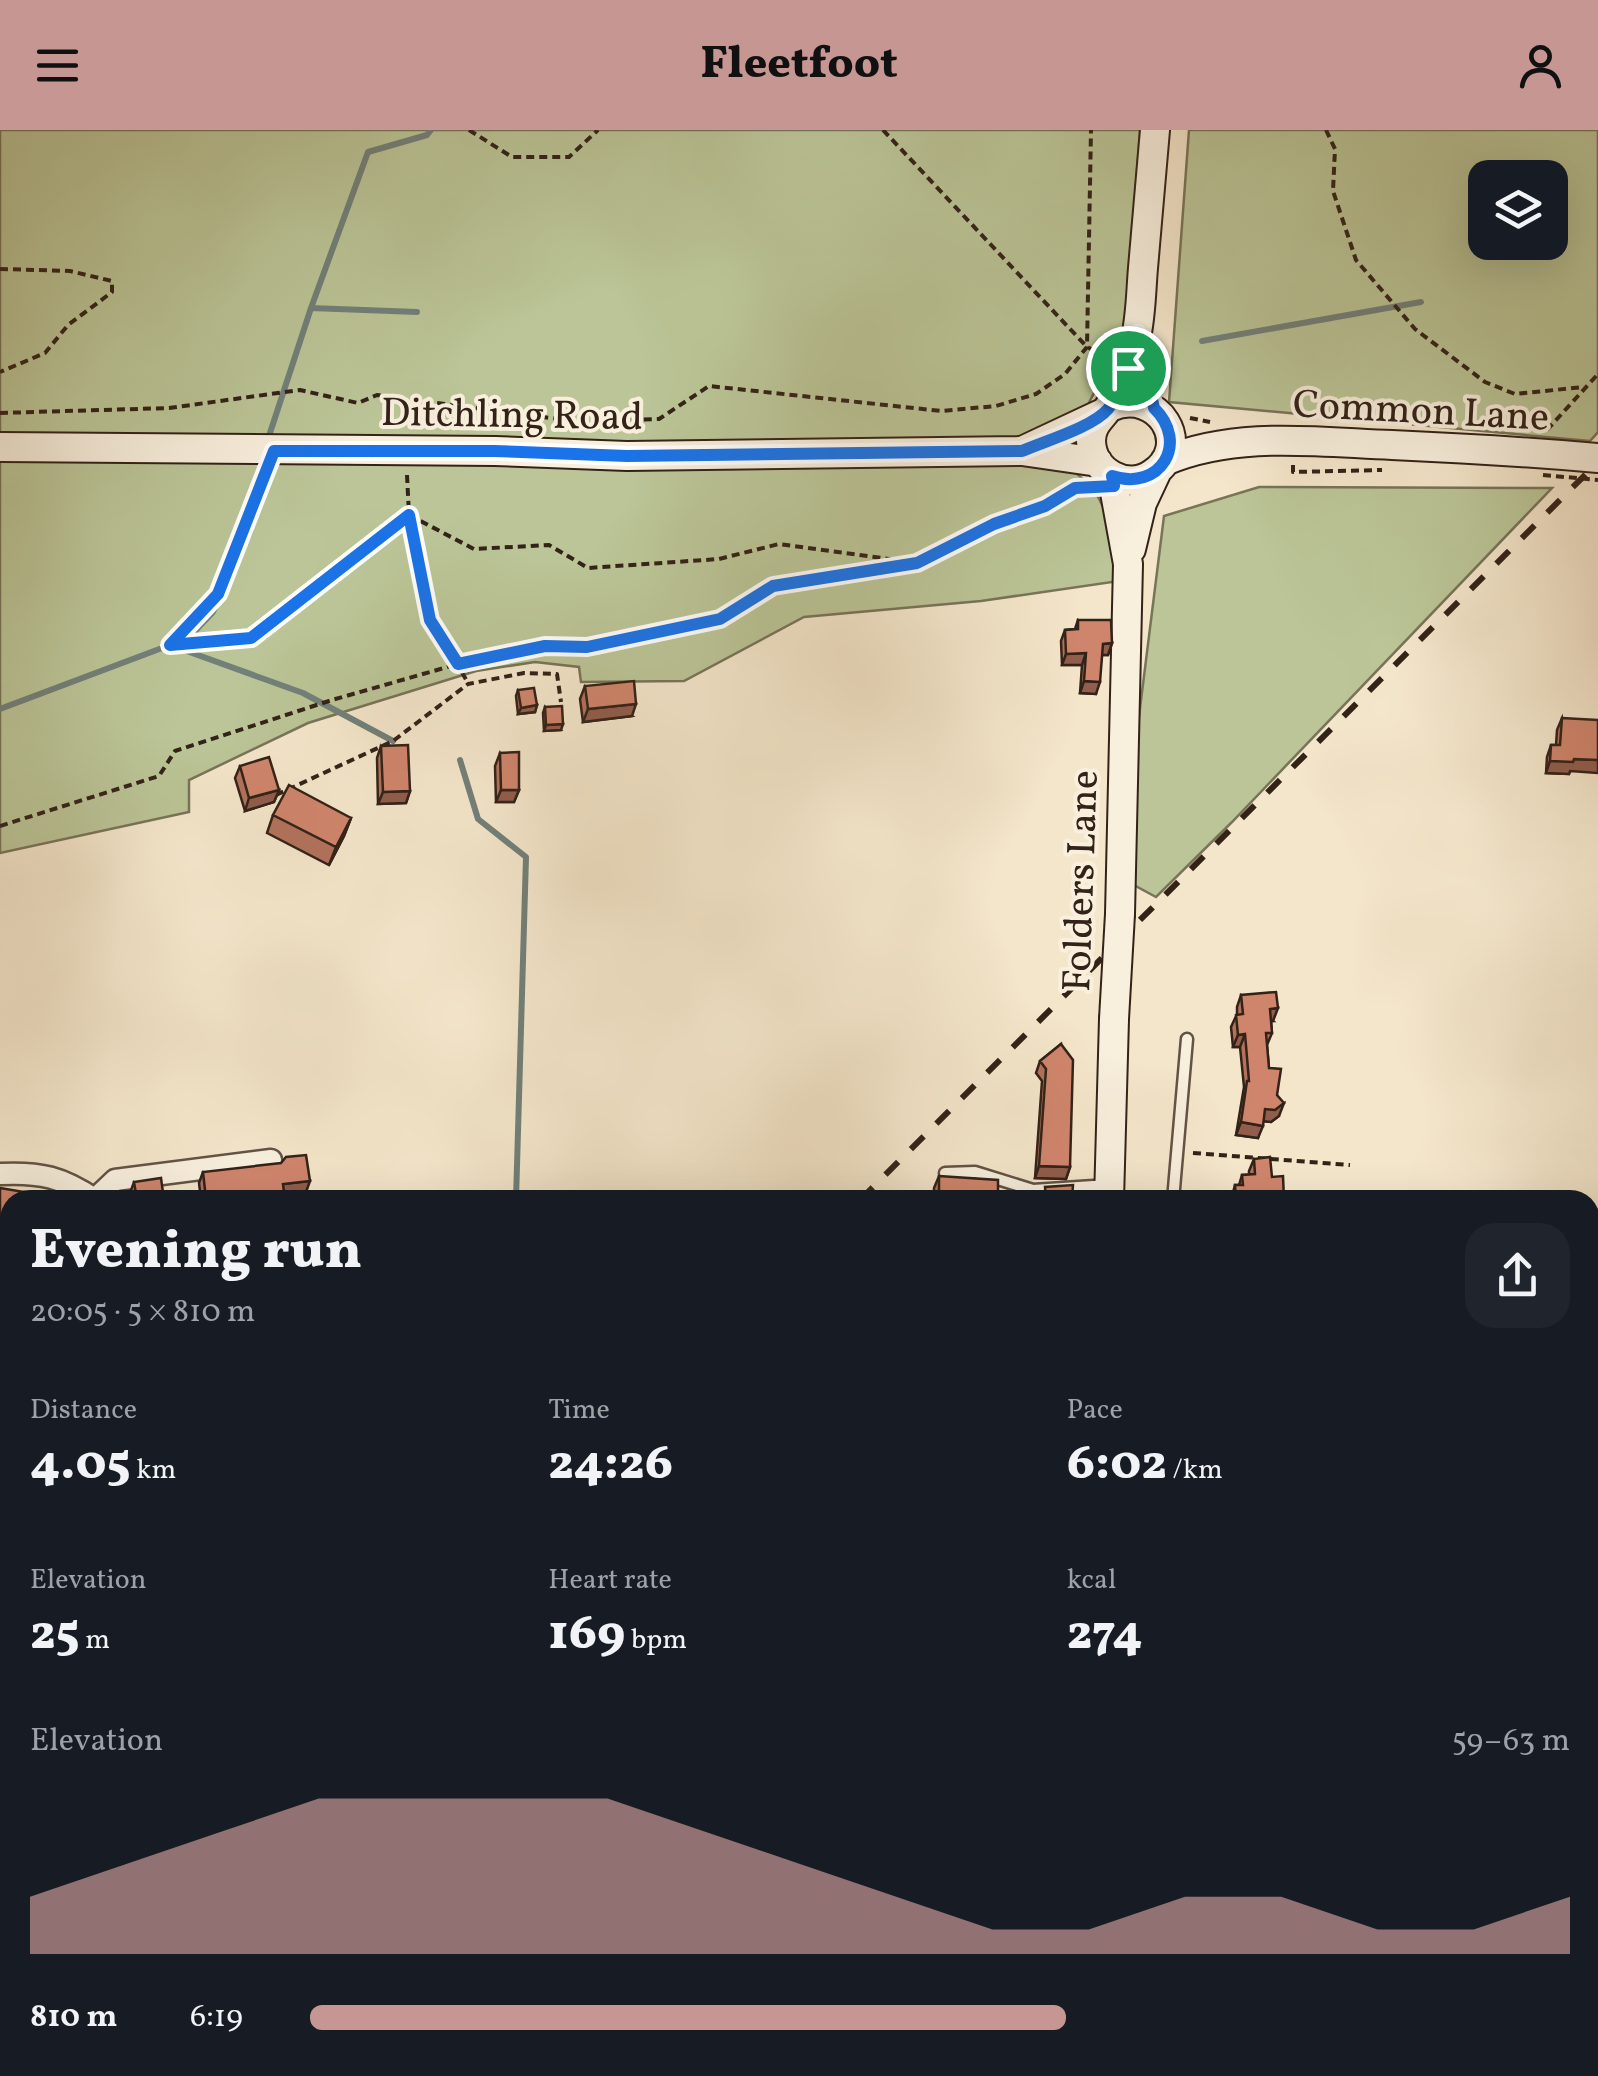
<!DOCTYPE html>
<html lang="en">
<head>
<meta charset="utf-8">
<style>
  :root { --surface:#171b24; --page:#20242c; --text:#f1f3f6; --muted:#9ea1a6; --accent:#c59692 }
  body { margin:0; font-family:Vollkorn,serif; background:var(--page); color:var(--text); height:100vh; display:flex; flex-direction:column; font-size:38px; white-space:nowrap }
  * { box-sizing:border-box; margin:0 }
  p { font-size:32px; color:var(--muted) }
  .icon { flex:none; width:55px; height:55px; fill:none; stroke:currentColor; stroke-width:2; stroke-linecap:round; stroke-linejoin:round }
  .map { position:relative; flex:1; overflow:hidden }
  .details { position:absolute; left:0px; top:1060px; width:1600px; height:888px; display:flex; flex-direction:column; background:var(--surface); border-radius:30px 30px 0 0; box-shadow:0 10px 40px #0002 }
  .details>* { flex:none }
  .controls { position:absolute; left:1468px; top:30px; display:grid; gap:20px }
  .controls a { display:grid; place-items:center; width:100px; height:100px; border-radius:20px; background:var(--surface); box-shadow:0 10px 40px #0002; font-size:50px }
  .pin { position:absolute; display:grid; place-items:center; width:85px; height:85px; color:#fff; margin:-42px; border:5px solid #fff; border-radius:50%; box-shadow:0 2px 10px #0007 }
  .round { display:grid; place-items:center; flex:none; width:105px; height:105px; border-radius:30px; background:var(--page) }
  .head { display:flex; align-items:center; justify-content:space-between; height:170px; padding:0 30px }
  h1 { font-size:55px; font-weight:800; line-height:75px }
  .metrics { display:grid; grid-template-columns:repeat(3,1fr); gap:15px; height:170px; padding:10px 30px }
  .metrics div { display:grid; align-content:center }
  .metrics b { font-size:50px; font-weight:800 }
  .metrics small { font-size:28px; font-weight:400 }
  .metrics p { font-size:28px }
  .chart { height:280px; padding:20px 30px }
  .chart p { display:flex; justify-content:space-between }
  .chart svg { width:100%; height:180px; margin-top:10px; fill:var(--accent); opacity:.7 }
  ul { padding:0 30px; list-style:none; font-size:32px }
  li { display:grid; grid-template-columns:160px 120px 1fr; align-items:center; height:75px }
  li i { height:25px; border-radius:12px; background:var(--accent) }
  header { display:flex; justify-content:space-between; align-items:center; height:130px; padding:0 30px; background:var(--accent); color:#111; font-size:45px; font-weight:800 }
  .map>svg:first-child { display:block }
  .green { fill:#bbc597; stroke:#777458; stroke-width:2.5; fill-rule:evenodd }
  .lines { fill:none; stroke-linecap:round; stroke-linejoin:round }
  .stream { stroke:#72807a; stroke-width:6 }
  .lane-casing { stroke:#635345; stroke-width:15 }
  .street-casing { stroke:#635345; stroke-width:25 }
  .secondary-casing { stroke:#332218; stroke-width:32 }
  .path { stroke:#332218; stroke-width:4; stroke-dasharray:8 5; stroke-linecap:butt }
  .lane { stroke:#f8efdd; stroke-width:10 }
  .street { stroke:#f8efdd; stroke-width:20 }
  .secondary { stroke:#f8efdd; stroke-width:28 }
  .rail { stroke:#332218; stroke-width:6; stroke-dasharray:18 18; stroke-linecap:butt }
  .secondary-bridge-casing { stroke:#332218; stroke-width:32; stroke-linecap:butt }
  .path-bridge { stroke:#332218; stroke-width:4; stroke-dasharray:8 5; stroke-linecap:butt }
  .secondary-bridge { stroke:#f8efdd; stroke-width:28 }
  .wall { fill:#b2725d; stroke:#332218; stroke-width:2.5 }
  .shaded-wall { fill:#915d4c; stroke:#332218; stroke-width:2.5 }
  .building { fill:#cf856c; stroke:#332218; stroke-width:2.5 }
  .route-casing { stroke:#fff; stroke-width:20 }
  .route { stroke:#1a73e8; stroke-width:12 }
  .labels { text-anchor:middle; stroke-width:8; stroke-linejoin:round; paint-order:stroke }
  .street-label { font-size:40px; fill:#332218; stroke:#f8efdd }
</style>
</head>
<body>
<header><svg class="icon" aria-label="menu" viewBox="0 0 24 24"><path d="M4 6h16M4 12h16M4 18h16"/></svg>Fleetfoot<svg class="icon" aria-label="person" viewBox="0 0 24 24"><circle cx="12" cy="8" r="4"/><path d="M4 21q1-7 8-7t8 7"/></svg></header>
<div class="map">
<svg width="1598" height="1946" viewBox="0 0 1598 1946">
  <rect width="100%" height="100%" fill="#f4e6cb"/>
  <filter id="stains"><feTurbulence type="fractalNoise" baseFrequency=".002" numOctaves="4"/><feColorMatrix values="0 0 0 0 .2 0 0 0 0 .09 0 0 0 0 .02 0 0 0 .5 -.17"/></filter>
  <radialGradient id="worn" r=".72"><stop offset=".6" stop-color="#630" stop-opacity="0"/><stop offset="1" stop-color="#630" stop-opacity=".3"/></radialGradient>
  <path class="green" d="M0,0H1140L1125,203L1079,292L1077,344C1112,369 1112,411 1119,451L981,471L804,487L684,551L581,552L579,537L535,532L476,541L308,593L189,650V682L0,723Z
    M1189,0H1598V302L1590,311L1169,272ZM1485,48H1550V112H1485Z
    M1259,357L1552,358L1232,692L1156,767L1132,754L1138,594L1164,386Z
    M1590,1623L1598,1624V1817L1590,1818Z
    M234,1938H325L312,1946H221Z
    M1528,1938H1579V1946H1529Z"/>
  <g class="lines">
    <path class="stream" d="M311,178L417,182
      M1202,211L1421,172
      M268,309L311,178L368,22L427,5L431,0
      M180,517L213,482L250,402L265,326
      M0,579L170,515L303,563L393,611
      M460,630L478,689L526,727L516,1070"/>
    <defs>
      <path id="lane" d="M945,1043L975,1042L1033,1060L1109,1055
        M1173,1070L1187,909
        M1593,1830L1598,1829"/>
      <path id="street" d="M0,1044C41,1042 62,1047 96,1070
        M95,1069L115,1050L271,1030
        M0,1247L8,1242L10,1218
        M0,1430L10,1432
        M1590,1602H1598
        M0,1647L10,1633
        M0,1758L10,1768
        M165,1938L168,1946
        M574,1938L578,1946
        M773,1938L776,1946
        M693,1946L716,1938"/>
      <path id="secondary" d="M1110,277C1158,256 1195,316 1152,344C1127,361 1092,342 1091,311C1091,292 1105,286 1112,272C1123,251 1132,230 1136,207C1141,185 1141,161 1143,138C1147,92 1151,46 1155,0
        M0,317L495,321L627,326L1022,321L1098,332
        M1022,321L1101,284
        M1165,331C1235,301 1316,312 1392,315C1460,318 1529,322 1598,328
        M1112,346L1128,434L1120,784
        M1131,419L1142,373L1157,341
        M1109,1070L1114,889
        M1106,1946V1938"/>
    </defs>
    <use href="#lane" class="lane-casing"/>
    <use href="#street" class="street-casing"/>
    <use href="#secondary" class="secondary-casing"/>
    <path class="path" d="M469,0L512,27H569L598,0
      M883,0L1087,217L1108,227
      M1326,0L1335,19L1333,61L1356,130L1415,199L1485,252L1515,264L1584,257
      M0,139L70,141L112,151V162L68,195L45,223L0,242
      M1154,239L1160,258
      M0,283L169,278L300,260L358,273L377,265L581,292L659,289L709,256L941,281L996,276L1036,264L1065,244L1087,217L1091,0
      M1190,288L1210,292
      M1547,300L1598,244
      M1293,335V342L1382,340
      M266,344L218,464L170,515L251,508L409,385L474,419L549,415L588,438L719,429L779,414L912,432
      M407,345L409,385L431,489L468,553
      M276,665L393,611L468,554L524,543L557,544L561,572
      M0,696L159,646L175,621L332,570L458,534L545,516L587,517L720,489L773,456L917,433L994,395L1045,376L1075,358L1087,357
      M1193,1023L1350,1035
      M1590,1460L1598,1456
      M0,1538L10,1539
      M1590,1649L1598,1654
      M1587,1938L1588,1946
      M302,1946L313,1938"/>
    <use href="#lane" class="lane"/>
    <use href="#street" class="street"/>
    <use href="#secondary" class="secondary"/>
    <path class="rail" d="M860,1070L1598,332
      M0,1937L10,1927"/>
    <defs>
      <path id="secondary-bridge" d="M1114,889L1120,784"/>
    </defs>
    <use href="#secondary-bridge" class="secondary-bridge-casing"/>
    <path class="path-bridge" d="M1543,345L1598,350"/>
    <use href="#secondary-bridge" class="secondary-bridge"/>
  </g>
  <path class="wall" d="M1078,490L1112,513L1108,525H1102L1096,564L1080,563L1082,535H1062L1061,511L1065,500L1075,499Z
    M585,556L632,586L583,592L580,569Z
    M518,560L537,575L535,582L518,584L516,566Z
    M545,577L561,600L544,601L543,583Z
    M1562,588L1570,641L1569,644L1546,643L1547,627L1551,615H1556L1557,600Z
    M381,616L410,661L406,673L378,674L377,628Z
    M500,623L519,660L514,672H496L495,636Z
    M240,636L279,660L274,672L245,681L235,648Z
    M273,685L351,688L344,706L329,735L267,703Z
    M1241,865L1273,891H1271L1272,903L1267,915L1269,938L1277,965L1279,986L1271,992L1263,991L1258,1008L1236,1005L1244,957L1240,917H1233L1231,897L1237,884V877Z
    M1061,914L1070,1037L1066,1049L1035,1048L1042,951L1036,943L1040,931Z
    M1254,1029L1272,1047L1284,1070H1231L1235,1055H1239L1242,1045H1249V1041Z
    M203,1042L306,1062L201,1070L199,1053Z
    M939,1046L998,1070H934V1058Z
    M134,1052L164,1070H131L130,1063Z
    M10,1373V1415L3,1414Z
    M10,1666V1699L9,1700L0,1690V1675Z
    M0,1781L10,1792V1830L1,1838L0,1836Z
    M1598,1861V1915H1595L1596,1867Z
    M105,1938H150L147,1946H102Z
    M421,1938H452L455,1943L454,1946H429L427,1943L424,1944Z
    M517,1938H547L564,1946H522Z
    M607,1938H648L645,1946H612Z
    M873,1938H1083L1081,1946H873Z
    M1196,1938H1229V1946H1196Z"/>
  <path class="shaded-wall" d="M1112,513L1108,525H1099L1103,514Z
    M1086,523L1082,535H1062L1066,524Z
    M1084,551L1100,552L1096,564L1080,563Z
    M636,574L632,586L583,592L588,579Z
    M537,575L535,582L518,584L521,578Z
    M563,594L561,600L544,601L546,595Z
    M1574,629L1598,630V643L1570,641L1569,644L1546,643L1550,631Z
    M279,660L274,672L245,681L249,668Z
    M501,660H519L514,672H496Z
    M410,661L406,673L378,674L383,662Z
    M351,688L344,706L329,735L336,717Z
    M1278,878L1273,891H1266L1270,879Z
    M1245,904L1240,917H1233L1238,905Z
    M1284,973L1279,986L1271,992L1261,991L1265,979Z
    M1241,992L1263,996L1258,1008L1236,1005Z
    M1039,1036L1070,1037L1066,1049L1035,1048Z
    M310,1051L306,1062L279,1065L283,1054Z
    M939,1064L954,1065L952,1070H937Z
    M0,1086L10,1088V1100L0,1099Z
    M0,1163L6,1164L2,1175H0Z
    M10,1822V1830L1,1838L6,1826Z
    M643,1938H648L645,1946H630Z
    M982,1938L979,1946H908L910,1941Z
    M1083,1941L1081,1946H1006V1945Z"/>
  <path class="building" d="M1078,490H1111L1112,513L1103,514L1100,552L1084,551L1086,523L1066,524L1065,500L1078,499Z
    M634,551L636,574L588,579L585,556Z
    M534,558L537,575L521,578L518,560Z
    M562,576L563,594L546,595L545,577Z
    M1562,588L1598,590V630L1574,629L1573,632L1550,631L1551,615H1560Z
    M408,615L410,661L383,662L381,616Z
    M519,622V660H501L500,623Z
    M269,627L279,660L249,668L240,636Z
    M289,655L351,688L336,717L273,685Z
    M1276,862L1278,878L1270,879L1272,903H1266L1269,938L1281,939L1277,965L1284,973L1275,980L1265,979L1263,996L1241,992L1247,951H1249L1245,904L1238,905L1236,885L1243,884L1241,865Z
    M1061,914L1073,930L1070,1037L1039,1036L1046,939L1040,931Z
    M306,1025L310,1051L283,1054L285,1070H201L206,1069L203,1042L281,1033L286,1027Z
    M1270,1027L1272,1047L1283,1046L1284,1070H1236L1235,1055H1243L1242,1045L1255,1044L1254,1029Z
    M939,1046L998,1050V1070H954V1065L939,1064Z
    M161,1048L164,1070H137L134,1052Z
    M1073,1055L1072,1070H1046L1045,1057Z
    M0,1058L30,1063L29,1070H10V1088L0,1086Z
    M0,1129L10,1130L6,1164L0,1163Z
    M10,1666V1686L0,1675Z
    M0,1781L10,1792V1822L6,1826L0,1819Z
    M109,1938H150L141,1946H116Z
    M364,1938H412L414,1942L407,1946H350Z
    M434,1938H452L455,1943L450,1946H439Z
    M528,1938L548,1939L558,1938L564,1946H533Z
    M626,1938H643L631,1945Z
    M810,1938H840L839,1946H809Z
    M878,1938H1083V1941L989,1946V1941H982V1938L910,1941V1946H878Z
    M1201,1938H1229V1946H1201Z"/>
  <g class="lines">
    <defs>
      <path id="route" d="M1137,204L1154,278C1190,313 1160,362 1112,346L1114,356L1075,358L1045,376L994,394L917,433L773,456L720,489L587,517L545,516L458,534L430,490L409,385L251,508L170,515L218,464L274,321H494L627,326L1022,321C1045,311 1093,297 1108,279C1124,260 1131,228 1137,204Z"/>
    </defs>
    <use href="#route" class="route-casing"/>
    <use href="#route" class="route"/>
  </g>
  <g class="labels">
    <g class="street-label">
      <text transform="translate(1421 279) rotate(3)" y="14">Common Lane</text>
      <text transform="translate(512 283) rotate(1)" y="14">Ditchling Road</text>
      <text transform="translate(1079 751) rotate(-88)" y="14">Folders Lane</text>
    </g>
  </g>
  <rect width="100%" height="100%" filter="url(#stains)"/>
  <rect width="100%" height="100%" fill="url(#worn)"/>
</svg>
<div class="controls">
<a><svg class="icon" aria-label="layers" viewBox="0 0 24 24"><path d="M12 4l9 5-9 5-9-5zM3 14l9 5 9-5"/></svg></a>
</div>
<div class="pin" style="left:1128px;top:238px;background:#1e9e55"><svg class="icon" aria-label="arrive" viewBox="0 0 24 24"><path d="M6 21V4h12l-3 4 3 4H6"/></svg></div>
<section class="details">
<div class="head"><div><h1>Evening run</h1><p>20:05 · 5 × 810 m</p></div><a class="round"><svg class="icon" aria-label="share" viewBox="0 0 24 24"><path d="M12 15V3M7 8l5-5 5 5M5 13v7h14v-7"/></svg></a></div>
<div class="metrics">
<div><p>Distance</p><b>4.05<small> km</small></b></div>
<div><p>Time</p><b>24:26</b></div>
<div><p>Pace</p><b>6:02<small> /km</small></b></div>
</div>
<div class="metrics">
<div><p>Elevation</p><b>25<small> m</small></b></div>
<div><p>Heart rate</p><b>169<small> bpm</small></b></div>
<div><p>kcal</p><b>274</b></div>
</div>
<div class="chart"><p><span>Elevation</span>59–63 m</p>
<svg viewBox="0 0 160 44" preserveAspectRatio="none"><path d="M0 44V30L10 22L20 14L30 6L40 6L50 6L60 6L70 14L80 22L90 30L100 38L110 38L120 30L130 30L140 38L150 38L160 30V44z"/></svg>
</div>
<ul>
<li><b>810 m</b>6:19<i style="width:60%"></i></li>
</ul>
</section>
</div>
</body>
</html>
